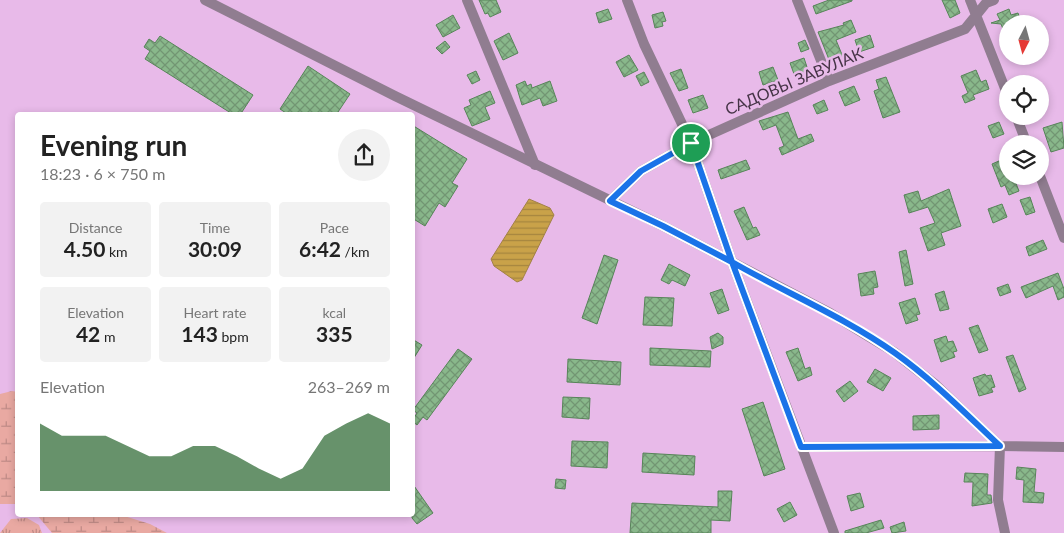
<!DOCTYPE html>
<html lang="en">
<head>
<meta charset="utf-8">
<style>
  :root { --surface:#fff; --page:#f2f2f2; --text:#222; --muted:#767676; --accent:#27652d }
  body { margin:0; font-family:Lato,sans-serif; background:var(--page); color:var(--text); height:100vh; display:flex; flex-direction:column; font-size:19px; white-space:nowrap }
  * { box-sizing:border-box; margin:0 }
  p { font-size:16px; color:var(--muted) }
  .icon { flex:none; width:28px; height:28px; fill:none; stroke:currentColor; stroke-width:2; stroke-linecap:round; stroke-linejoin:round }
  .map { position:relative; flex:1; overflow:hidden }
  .details { position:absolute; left:15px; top:112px; width:400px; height:405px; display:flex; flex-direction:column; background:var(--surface); border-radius:5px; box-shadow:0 2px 8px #0003 }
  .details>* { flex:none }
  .needle { width:32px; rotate:186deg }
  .controls { position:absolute; left:999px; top:15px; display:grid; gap:10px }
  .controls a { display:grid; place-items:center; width:50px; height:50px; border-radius:50%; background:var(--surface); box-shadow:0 2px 8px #0003; font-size:25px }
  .pin { position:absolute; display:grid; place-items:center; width:42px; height:42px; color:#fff; margin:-21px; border:2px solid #fff; border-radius:50%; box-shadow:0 1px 5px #0007 }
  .round { display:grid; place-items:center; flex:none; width:52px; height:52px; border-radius:26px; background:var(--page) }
  .summary { display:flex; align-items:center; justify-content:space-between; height:85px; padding:0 25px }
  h1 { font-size:28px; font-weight:700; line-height:38px }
  .stats { display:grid; grid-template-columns:repeat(3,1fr); gap:8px; height:85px; padding:5px 25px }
  .stats div { display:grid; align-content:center; border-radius:5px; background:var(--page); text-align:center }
  .stats b { font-size:21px; font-weight:700 }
  .stats small { font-size:14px; font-weight:400 }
  .stats p { font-size:14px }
  .chart { height:140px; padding:10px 25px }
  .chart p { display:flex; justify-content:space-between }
  .chart svg { width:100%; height:90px; margin-top:5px; fill:var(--accent); opacity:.7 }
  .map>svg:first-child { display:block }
  .grass { fill:url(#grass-tufts) }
  .wetland { fill:url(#wetland-marsh) }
  .water { fill:url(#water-rules); stroke:#a28148 }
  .building { fill:url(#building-cross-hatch); stroke:#578459 }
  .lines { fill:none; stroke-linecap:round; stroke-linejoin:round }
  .minor { stroke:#907d90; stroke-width:10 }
  .tertiary { stroke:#907d90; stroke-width:10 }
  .route-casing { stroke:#fff; stroke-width:10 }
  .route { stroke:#1a73e8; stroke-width:6 }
  .labels { text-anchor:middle; stroke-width:5; stroke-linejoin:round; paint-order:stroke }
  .street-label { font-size:16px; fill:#463447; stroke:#e8bae9 }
</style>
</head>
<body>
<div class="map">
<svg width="1064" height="533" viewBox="0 0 1064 533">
  <defs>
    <pattern id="grass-tufts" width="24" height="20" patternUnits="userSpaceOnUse" patternTransform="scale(1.25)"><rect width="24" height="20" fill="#e9a9a2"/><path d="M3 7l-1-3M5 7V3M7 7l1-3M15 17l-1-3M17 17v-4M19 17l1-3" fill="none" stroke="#bf8a86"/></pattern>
    <pattern id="wetland-marsh" width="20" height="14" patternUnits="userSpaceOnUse" patternTransform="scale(1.25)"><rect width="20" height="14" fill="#e9a9a2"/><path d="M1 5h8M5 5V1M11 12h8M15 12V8" fill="none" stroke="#bf8a86"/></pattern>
    <pattern id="water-rules" width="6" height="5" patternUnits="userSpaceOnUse" patternTransform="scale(1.25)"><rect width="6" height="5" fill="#c9a249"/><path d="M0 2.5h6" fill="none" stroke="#a5853f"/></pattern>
    <pattern id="building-cross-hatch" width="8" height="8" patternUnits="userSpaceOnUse" patternTransform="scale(1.25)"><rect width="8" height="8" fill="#89b88b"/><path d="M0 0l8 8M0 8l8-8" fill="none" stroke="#729673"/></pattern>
  </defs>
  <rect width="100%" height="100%" fill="#e8bae9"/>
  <path class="grass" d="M27,518L39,525L42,533H0L11,519Z"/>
  <path class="wetland" d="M12,391L18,392L17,504H0V394Z
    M37,515H121L150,524L167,533H52Z"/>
  <path class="water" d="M529,199L550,208L554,215L522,280L517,282L494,266L491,259Z"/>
  <path class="building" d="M479,0H496L501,12L490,17L488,13L485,14Z
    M829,0H852V1L816,14L813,6Z
    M942,0H955L960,13L950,18Z
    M608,9L612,19L599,23L596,13Z
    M1009,9L1011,15L1018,13L1022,24H1008L1007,39L1001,24L991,23L1000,20L997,14Z
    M663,12L666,21L662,22L663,26L655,28L652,15Z
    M453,15L460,28L443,37L436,25Z
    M851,20L856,32L836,40L843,57L830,62L818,32L844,25L843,23Z
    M509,33L518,53L503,60L494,41Z
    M870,35L874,47L859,52L855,40Z
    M160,36L253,95L240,115H234L145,59L150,51L144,47L149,39L155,43Z
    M805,40L809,49L801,52L798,43Z
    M445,41L450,47L442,54L436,48Z
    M629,55L638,70L624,77L616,62Z
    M804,58L809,73L800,76L799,72L794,74L790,63Z
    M308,66L350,94L336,115H289L280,109Z
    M773,67L778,80L763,85L759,72Z
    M681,69L688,88L679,91L670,73Z
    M976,70L981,82L986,80L989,89L973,95L975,99L965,103L962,96L968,93L961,76Z
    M476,71L480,80L472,84L467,75Z
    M644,72L649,82L641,86L636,76Z
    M886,77L900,112L883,118L874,91L879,89L876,80Z
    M525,81L527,86L531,84L532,88L550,81L557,101L543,106L540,98L522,105L516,85Z
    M854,86L860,100L845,106L839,92Z
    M490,91L495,103L485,107L490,119L472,126L464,108L471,105L469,100Z
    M703,95L708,108L693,113L688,100Z
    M824,100L828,110L817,114L813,105Z
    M788,112L798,139L811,134L814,141L782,155L779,148L784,146L776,125L763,130L759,121Z
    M999,122L1004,134L993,138L988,126Z
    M1062,122L1064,148L1051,152L1043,128Z
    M412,125L467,159L452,183L458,186L445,207L439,203L425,226L412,218Z
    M1008,157V176H1013L1019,191L1009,195L1005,185L1001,187L992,164Z
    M746,160L750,169L721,179L718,170Z
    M949,189L961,226L941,233L945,245L928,251L920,228L935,223L928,207L909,213L904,195L918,191L921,201Z
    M1030,197L1035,212L1026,215L1020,200Z
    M1002,204L1007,217L993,223L988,209Z
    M744,207L753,228L756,227L760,235L747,240L734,211Z
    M1043,240L1047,249L1029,256L1026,247Z
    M906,250L913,284L905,286L899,252Z
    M604,255L618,260L597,324L582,318Z
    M669,264L690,275L685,286L672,280L669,284L661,280Z
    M875,271L878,287L873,288L874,294L861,296L858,274Z
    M1058,273L1064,289V297L1058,300L1053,286L1026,298L1021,287Z
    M1008,284L1011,292L1000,296L997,288Z
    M722,289L729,310L718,314L710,293Z
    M944,291L949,309L940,311L935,294Z
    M645,297L674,298L672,326L643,325Z
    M915,298L920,314L916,315L918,320L906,324L899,303Z
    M978,325L988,350L979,353L969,328Z
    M718,333L723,337V344L712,349L710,337Z
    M946,336L948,342L953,341L957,351L953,352L955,357L941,362L934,340Z
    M412,339L422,345L412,361Z
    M650,348L711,351L710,367L650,365Z
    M798,348L805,369L810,367L812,375L798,381L786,352Z
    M458,349L472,359L427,420L423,417L417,425L412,421L417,413L413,410Z
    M1013,355L1026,389L1019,392L1006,357Z
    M568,359L621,362L620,385L567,382Z
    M875,369L891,378L883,391L867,382Z
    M985,374L986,376L991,375L995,387L991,388L993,392L979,396L973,378Z
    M850,381L858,391L844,402L836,391Z
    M563,397L590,398L589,419L562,417Z
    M763,402L785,469L764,476L742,409Z
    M939,415V429L913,430V416Z
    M572,441L608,442L607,468L571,466Z
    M643,453L695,456L694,475L642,472Z
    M1017,467L1036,469L1034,492L1044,493L1043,503L1023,502L1024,480L1016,479Z
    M965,473L988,474L987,495H991L992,503L972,506L973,482H964Z
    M556,479L566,480L565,489L555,488Z
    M412,483L433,513L417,524L412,518Z
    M718,491H732L730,521L711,520V533H630L632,503L718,507Z
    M860,493L864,507L851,511L847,496Z
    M790,502L797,515L784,522L777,509Z
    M881,520L884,528L866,533H845V531Z
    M904,522L906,531L892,533L890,527Z"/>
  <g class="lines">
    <path class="minor" d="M467,0L535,165
      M627,0L644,44L691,143L732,262L834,533
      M797,0L829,81
      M970,0L1008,96
      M1016,116L1027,144
      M1040,176L1064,238
      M610,201L641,171L691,143L829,81L965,29L986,3L994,0
      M801,447L1000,446L998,500L1005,533"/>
    <path class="tertiary" d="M205,0L395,96L663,226L830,313L894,352L936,385L1000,446L1064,447"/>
  </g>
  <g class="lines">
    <defs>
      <path id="route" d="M691,143L641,171L610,201L663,226L732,262L801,447L1000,446C966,414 933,380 895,353C844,317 786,293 732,262L691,143"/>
    </defs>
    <use href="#route" class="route-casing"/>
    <use href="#route" class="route"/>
  </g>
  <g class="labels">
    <g class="street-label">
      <text transform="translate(794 81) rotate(-23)" y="6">САДОВЫ ЗАВУЛАК</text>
    </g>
  </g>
</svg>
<div class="controls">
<a><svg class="needle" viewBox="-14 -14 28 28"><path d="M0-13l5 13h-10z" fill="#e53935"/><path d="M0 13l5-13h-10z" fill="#767676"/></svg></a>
<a><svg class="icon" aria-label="locate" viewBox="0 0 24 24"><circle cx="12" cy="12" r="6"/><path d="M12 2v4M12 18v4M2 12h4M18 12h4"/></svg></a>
<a><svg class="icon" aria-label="layers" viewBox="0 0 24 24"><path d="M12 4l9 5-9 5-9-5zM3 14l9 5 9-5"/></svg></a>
</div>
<div class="pin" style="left:691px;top:143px;background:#1e9e55"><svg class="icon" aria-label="arrive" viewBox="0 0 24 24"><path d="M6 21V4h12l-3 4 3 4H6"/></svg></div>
<section class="details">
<div class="summary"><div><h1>Evening run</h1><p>18:23 · 6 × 750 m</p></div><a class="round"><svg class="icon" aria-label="share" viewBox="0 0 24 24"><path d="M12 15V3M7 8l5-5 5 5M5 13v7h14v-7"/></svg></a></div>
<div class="stats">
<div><p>Distance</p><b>4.50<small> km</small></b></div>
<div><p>Time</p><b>30:09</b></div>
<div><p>Pace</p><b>6:42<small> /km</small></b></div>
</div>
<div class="stats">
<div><p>Elevation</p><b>42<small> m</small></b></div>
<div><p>Heart rate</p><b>143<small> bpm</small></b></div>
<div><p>kcal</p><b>335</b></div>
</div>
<div class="chart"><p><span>Elevation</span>263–269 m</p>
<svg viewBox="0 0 160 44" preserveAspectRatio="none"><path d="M0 44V11L10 17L20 17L30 17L40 22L50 27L60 27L70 22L80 22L90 27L100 33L110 38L120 33L130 17L140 11L150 6L160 11V44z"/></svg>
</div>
</section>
</div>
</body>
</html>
